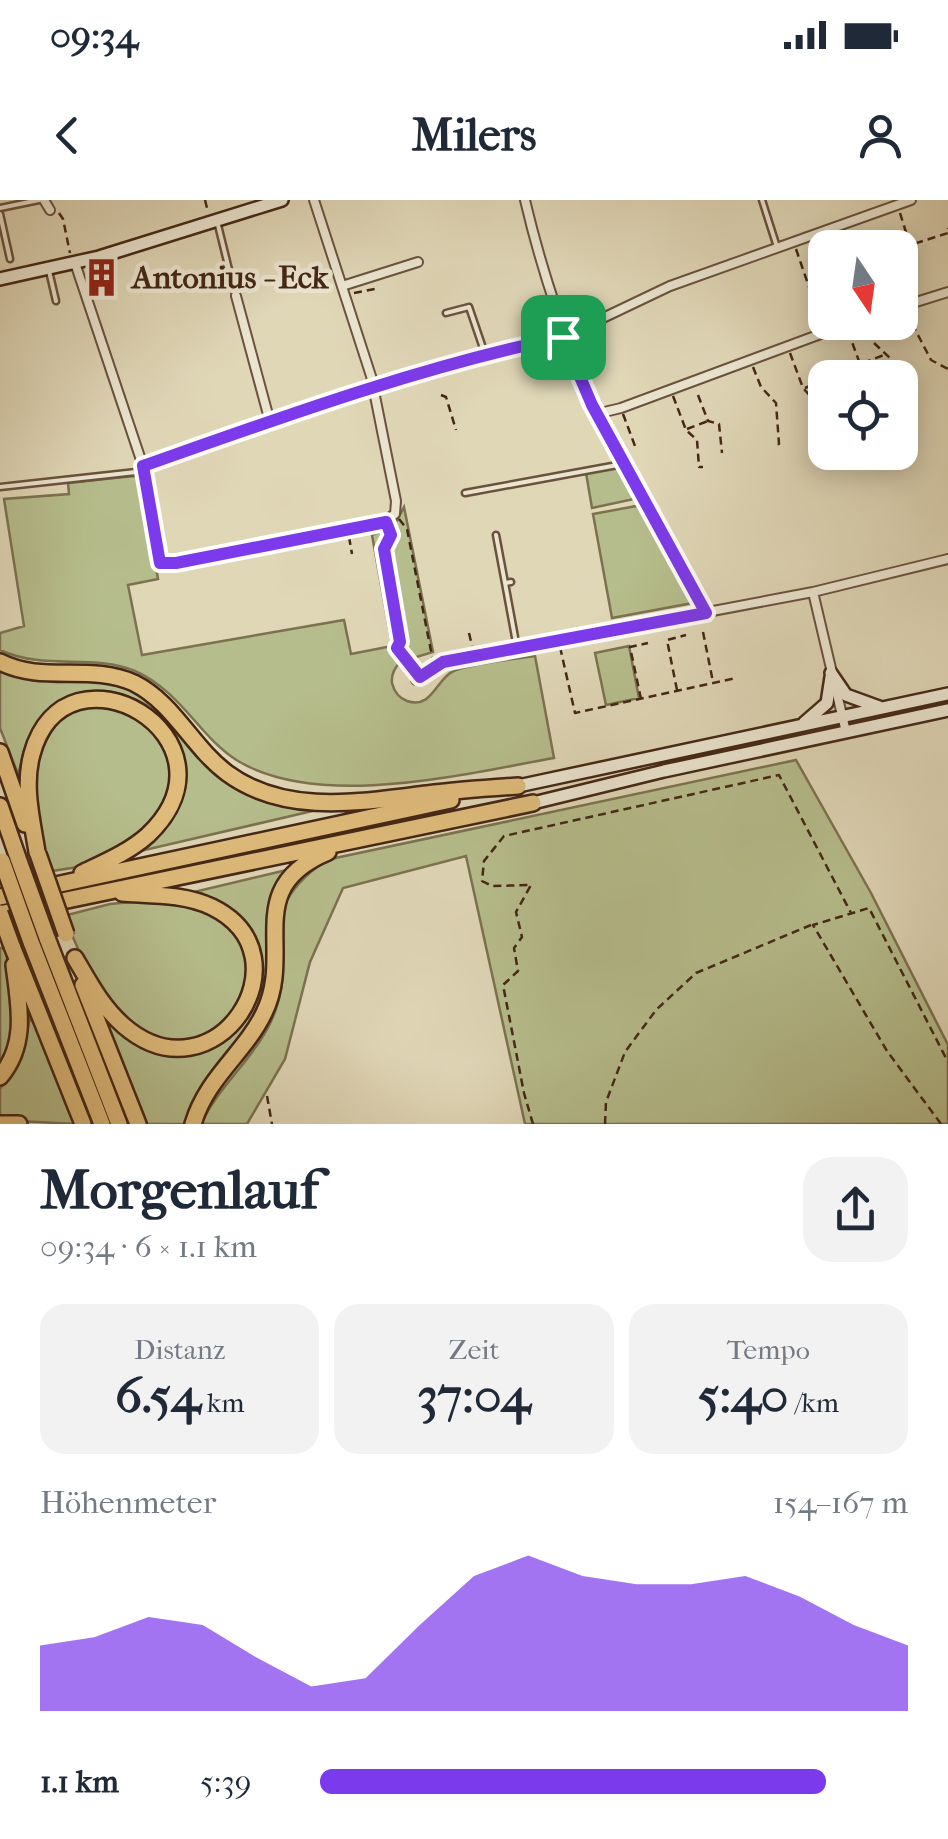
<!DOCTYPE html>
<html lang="de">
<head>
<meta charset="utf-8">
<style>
  :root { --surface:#fff; --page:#f2f2f3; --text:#1f2937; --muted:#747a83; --accent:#7c3aed }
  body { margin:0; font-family:"IM FELL French Canon",serif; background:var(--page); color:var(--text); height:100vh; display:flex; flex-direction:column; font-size:38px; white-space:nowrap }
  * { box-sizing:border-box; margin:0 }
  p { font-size:32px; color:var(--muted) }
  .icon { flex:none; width:55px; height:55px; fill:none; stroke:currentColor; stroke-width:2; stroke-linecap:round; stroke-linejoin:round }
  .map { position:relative; height:924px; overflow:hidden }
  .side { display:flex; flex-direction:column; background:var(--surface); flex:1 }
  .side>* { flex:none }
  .needle { width:65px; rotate:167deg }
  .controls { position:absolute; left:808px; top:30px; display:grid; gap:20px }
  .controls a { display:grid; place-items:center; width:110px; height:110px; border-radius:20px; background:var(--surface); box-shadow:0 5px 25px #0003; font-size:50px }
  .pin { position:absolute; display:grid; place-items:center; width:85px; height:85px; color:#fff; margin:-42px; border-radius:20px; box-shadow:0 5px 15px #0006 }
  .round { display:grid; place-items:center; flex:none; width:105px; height:105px; border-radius:30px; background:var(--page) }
  .summary { display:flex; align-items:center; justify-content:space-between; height:170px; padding:0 40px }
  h1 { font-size:55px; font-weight:800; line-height:75px }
  .metrics { display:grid; grid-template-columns:repeat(3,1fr); gap:15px; height:170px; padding:10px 40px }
  .metrics div { display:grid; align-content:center; border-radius:25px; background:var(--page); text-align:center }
  .metrics b { font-size:50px; font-weight:800 }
  .metrics small { font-size:28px; font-weight:400 }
  .metrics p { font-size:28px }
  .chart { height:280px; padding:20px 40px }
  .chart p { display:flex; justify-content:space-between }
  .chart svg { width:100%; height:180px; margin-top:10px; fill:var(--accent); opacity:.7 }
  ul { padding:0 40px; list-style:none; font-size:32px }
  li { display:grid; grid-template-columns:160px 120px 1fr; align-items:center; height:75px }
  li i { height:25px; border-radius:12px; background:var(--accent) }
  .status { display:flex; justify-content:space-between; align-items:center; height:70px; padding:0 50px; background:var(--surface); direction:ltr }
  .status svg { height:28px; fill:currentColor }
  header { display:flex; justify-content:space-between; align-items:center; height:130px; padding:0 40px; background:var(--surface); font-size:45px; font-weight:800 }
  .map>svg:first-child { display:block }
  .green { fill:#b6bd8c; stroke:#7c7250; stroke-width:2.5 }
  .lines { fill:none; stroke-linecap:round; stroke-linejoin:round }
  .service-casing { stroke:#6a523e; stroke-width:9 }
  .minor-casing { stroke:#6a523e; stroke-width:12 }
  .secondary-casing { stroke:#432615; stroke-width:16 }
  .motorway-casing { stroke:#432615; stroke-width:20 }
  .path { stroke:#432615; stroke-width:2.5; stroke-dasharray:8 5; stroke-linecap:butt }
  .service { stroke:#ebe5d0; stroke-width:4 }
  .minor { stroke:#ebe5d0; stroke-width:8 }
  .secondary { stroke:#ebe5d0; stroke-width:11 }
  .motorway { stroke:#e0bc7c; stroke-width:15 }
  .motorway-bridge-casing { stroke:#432615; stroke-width:20; stroke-linecap:butt }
  .motorway-bridge { stroke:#e0bc7c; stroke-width:15 }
  .route-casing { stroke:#fff; stroke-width:20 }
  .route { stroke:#7c3aed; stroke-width:12 }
  .labels { text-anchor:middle; stroke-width:9; stroke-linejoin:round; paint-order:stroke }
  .poi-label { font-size:32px; font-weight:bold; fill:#432615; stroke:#ebe5d0; text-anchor:start }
</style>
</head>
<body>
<div class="status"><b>09:34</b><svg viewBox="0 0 49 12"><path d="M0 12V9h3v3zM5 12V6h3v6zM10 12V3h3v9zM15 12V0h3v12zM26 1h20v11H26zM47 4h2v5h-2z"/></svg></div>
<header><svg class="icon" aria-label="back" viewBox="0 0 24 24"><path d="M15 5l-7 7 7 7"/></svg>Milers<svg class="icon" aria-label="person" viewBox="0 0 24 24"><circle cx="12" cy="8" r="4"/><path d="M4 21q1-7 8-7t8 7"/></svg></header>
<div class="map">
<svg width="948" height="924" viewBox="0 0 948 924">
  <rect width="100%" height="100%" fill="#e0d7b7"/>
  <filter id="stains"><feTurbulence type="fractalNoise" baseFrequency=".002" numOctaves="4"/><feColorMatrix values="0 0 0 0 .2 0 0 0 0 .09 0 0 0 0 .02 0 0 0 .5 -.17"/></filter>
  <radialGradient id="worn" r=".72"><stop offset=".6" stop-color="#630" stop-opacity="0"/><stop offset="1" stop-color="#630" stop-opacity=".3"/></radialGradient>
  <path class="green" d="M621,266L639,298L592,308L586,273Z
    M133,276L141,278L158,379L128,385L142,455L344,420L351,454L392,446L372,335L394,326L404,307L433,452L400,462C395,468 391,474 392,483C394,491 399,498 407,501C433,510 436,477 456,470C481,462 509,460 535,456L554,558C464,574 320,610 238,561C200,538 182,492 135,471C92,453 45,471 0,450V433L24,426L4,299L69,294L68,283Z
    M642,305L698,402L612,418L593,314Z
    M629,446L639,498L606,505L595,453Z
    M0,467L103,478L146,494L221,573L321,609L145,650C156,637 169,624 177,607C220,510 76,442 29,537C23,548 22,562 18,574L0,528Z
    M87,505L128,508L166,543L172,581L163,609L133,642L84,666L52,671L39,637L32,567L58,519Z
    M796,560L871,693L948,845V924H525L466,656L343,688L310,762L285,859L247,924H201C221,881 263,852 277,806C298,738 250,715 326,660Z
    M291,669L263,807L189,924H146L104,818C123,836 144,853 171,855C243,862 289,777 243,721C231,706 213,700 198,691Z
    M153,700L199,706L234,730L249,761L243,804L202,840H158L117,815L88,772L72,735L74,733L67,715L110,704Z
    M0,748H5L10,771L15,836L0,872Z
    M30,818L36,826L75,924L0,920V889L22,857Z"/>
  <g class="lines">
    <defs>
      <path id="service" d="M762,0L777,47
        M0,8L39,0
        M0,14L10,59
        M218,25L235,94
        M49,71L56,101
        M446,113L469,107L485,154
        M0,287L136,272L143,266
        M465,293L623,264
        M496,335L505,383
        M511,382L505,383L517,448"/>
      <path id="minor" d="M44,0L50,10
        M525,0C547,93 578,179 623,264
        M75,63L143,266L373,185L494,151L563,137L670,86L911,0
        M342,86L418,62
        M236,96L270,222
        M900,107L948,92
        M596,214L621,208L853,122
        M154,332L160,363L166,364L380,324L395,314L396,301L371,176L314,0
        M813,392L846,532
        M416,480L443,462L813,392L948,359"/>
      <path id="secondary" d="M0,79L99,57L282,0
        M831,473L846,495L879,507
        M804,523L827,503L831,477
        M518,586L948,494
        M533,603L664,571L948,510"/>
      <path id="motorway" d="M0,462C43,484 91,463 134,483C174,503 192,547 227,573C285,616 361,602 427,594C457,590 488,588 518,586
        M0,552L25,624
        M0,606L18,658
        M37,652C32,620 23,586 32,554C65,432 249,538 148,635C129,652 105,662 82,673
        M0,697L451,600
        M0,714L533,603
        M47,738L119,924
        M31,742L102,924
        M12,746L83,924
        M75,758C89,782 102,807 124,826C215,904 312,756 212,707C185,694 152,695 122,693
        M83,785L138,924
        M0,877C28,844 19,805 14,765
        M0,924H19
        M193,924C207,877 244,854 264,813C295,750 241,688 328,652"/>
    </defs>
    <use href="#service" class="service-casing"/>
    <use href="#minor" class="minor-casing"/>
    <use href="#secondary" class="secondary-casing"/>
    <use href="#motorway" class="motorway-casing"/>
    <path class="path" d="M205,0L208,12
      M59,13L63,19L70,53
      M900,13L910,45L948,33
      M948,28V29
      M796,49L821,122
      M354,93L375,89
      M906,112L931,160L948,169
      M848,131L860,164L872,178
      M874,143L891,159L893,178
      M539,151L553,179
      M790,153L803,188L813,199L816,230H820
      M863,163L884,155
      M753,167L761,187L776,203L779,244H775
      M805,188L825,180
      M441,195L446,197L456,230
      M698,195L708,221L719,224L722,253
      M673,196L686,230L697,240L699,267H703
      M623,214L635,246
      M687,229L708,221
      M626,270L700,403
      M144,273L153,324
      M399,319L407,329L433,461
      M389,331L391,335L384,349L400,441L397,448L416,472
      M349,337L352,354
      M703,432L713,482
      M469,433L472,446
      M560,447L575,513L736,478
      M677,490L667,440L686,435
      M641,499L630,447L648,443
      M267,896L272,924
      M533,924L524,893L503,785L518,771L514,748L522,737L516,712L531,685L492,686L482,681L484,661L504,636L779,575L851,713
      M605,924L606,902L625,852L656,810L696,773L811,725
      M941,924L887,851L813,725L869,708L948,862"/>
    <use href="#service" class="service"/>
    <use href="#minor" class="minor"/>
    <use href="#secondary" class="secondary"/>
    <use href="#motorway" class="motorway"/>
    <defs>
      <path id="motorway-bridge" d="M38,654L66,734
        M18,658L47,738
        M2,661L31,742
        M0,713L12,746"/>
    </defs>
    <use href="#motorway-bridge" class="motorway-bridge-casing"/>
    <use href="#motorway-bridge" class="motorway-bridge"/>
  </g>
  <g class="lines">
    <defs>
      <path id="route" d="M563,137L592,205L706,413L443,462L420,477L397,448L400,442L384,349L391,335L386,322L176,363H160L143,266C282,217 419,167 563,137Z"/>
    </defs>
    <use href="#route" class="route-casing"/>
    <use href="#route" class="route"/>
  </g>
  <defs>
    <symbol id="building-bare" viewBox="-9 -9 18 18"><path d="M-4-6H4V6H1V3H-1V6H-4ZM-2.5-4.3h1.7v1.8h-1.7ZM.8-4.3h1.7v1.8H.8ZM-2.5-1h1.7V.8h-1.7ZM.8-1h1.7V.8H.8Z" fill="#8f2418" stroke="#ebe5d0" stroke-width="2.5" paint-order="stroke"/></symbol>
  </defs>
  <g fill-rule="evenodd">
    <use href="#building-bare" x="74" y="50" width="55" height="55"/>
  </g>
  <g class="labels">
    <g class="poi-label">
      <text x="132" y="88">Antonius - Eck</text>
    </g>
  </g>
  <rect width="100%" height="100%" filter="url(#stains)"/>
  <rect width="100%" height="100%" fill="url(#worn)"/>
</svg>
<div class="controls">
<a><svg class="needle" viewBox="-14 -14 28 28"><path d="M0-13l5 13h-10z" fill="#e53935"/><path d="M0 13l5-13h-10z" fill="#747a83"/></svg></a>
<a><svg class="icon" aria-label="locate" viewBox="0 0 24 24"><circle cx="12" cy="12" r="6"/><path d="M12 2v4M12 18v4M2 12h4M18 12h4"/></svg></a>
</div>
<div class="pin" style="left:563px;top:137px;background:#1e9e55"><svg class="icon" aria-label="arrive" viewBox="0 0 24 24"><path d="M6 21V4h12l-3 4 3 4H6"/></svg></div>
</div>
<section class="side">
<div class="summary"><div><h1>Morgenlauf</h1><p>09:34 · 6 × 1.1 km</p></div><a class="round"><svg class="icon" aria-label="share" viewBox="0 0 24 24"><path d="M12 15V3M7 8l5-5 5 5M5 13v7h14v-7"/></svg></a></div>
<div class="metrics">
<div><p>Distanz</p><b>6.54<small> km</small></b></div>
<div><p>Zeit</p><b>37:04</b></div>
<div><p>Tempo</p><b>5:40<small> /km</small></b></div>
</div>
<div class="chart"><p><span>Höhenmeter</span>154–167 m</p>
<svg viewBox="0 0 160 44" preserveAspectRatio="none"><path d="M0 44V28L10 26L20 21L30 23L40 31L50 38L60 36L70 23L80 11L90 6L100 11L110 13L120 13L130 11L140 16L150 23L160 28V44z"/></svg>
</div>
<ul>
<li><b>1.1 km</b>5:39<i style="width:86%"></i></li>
</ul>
</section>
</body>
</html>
